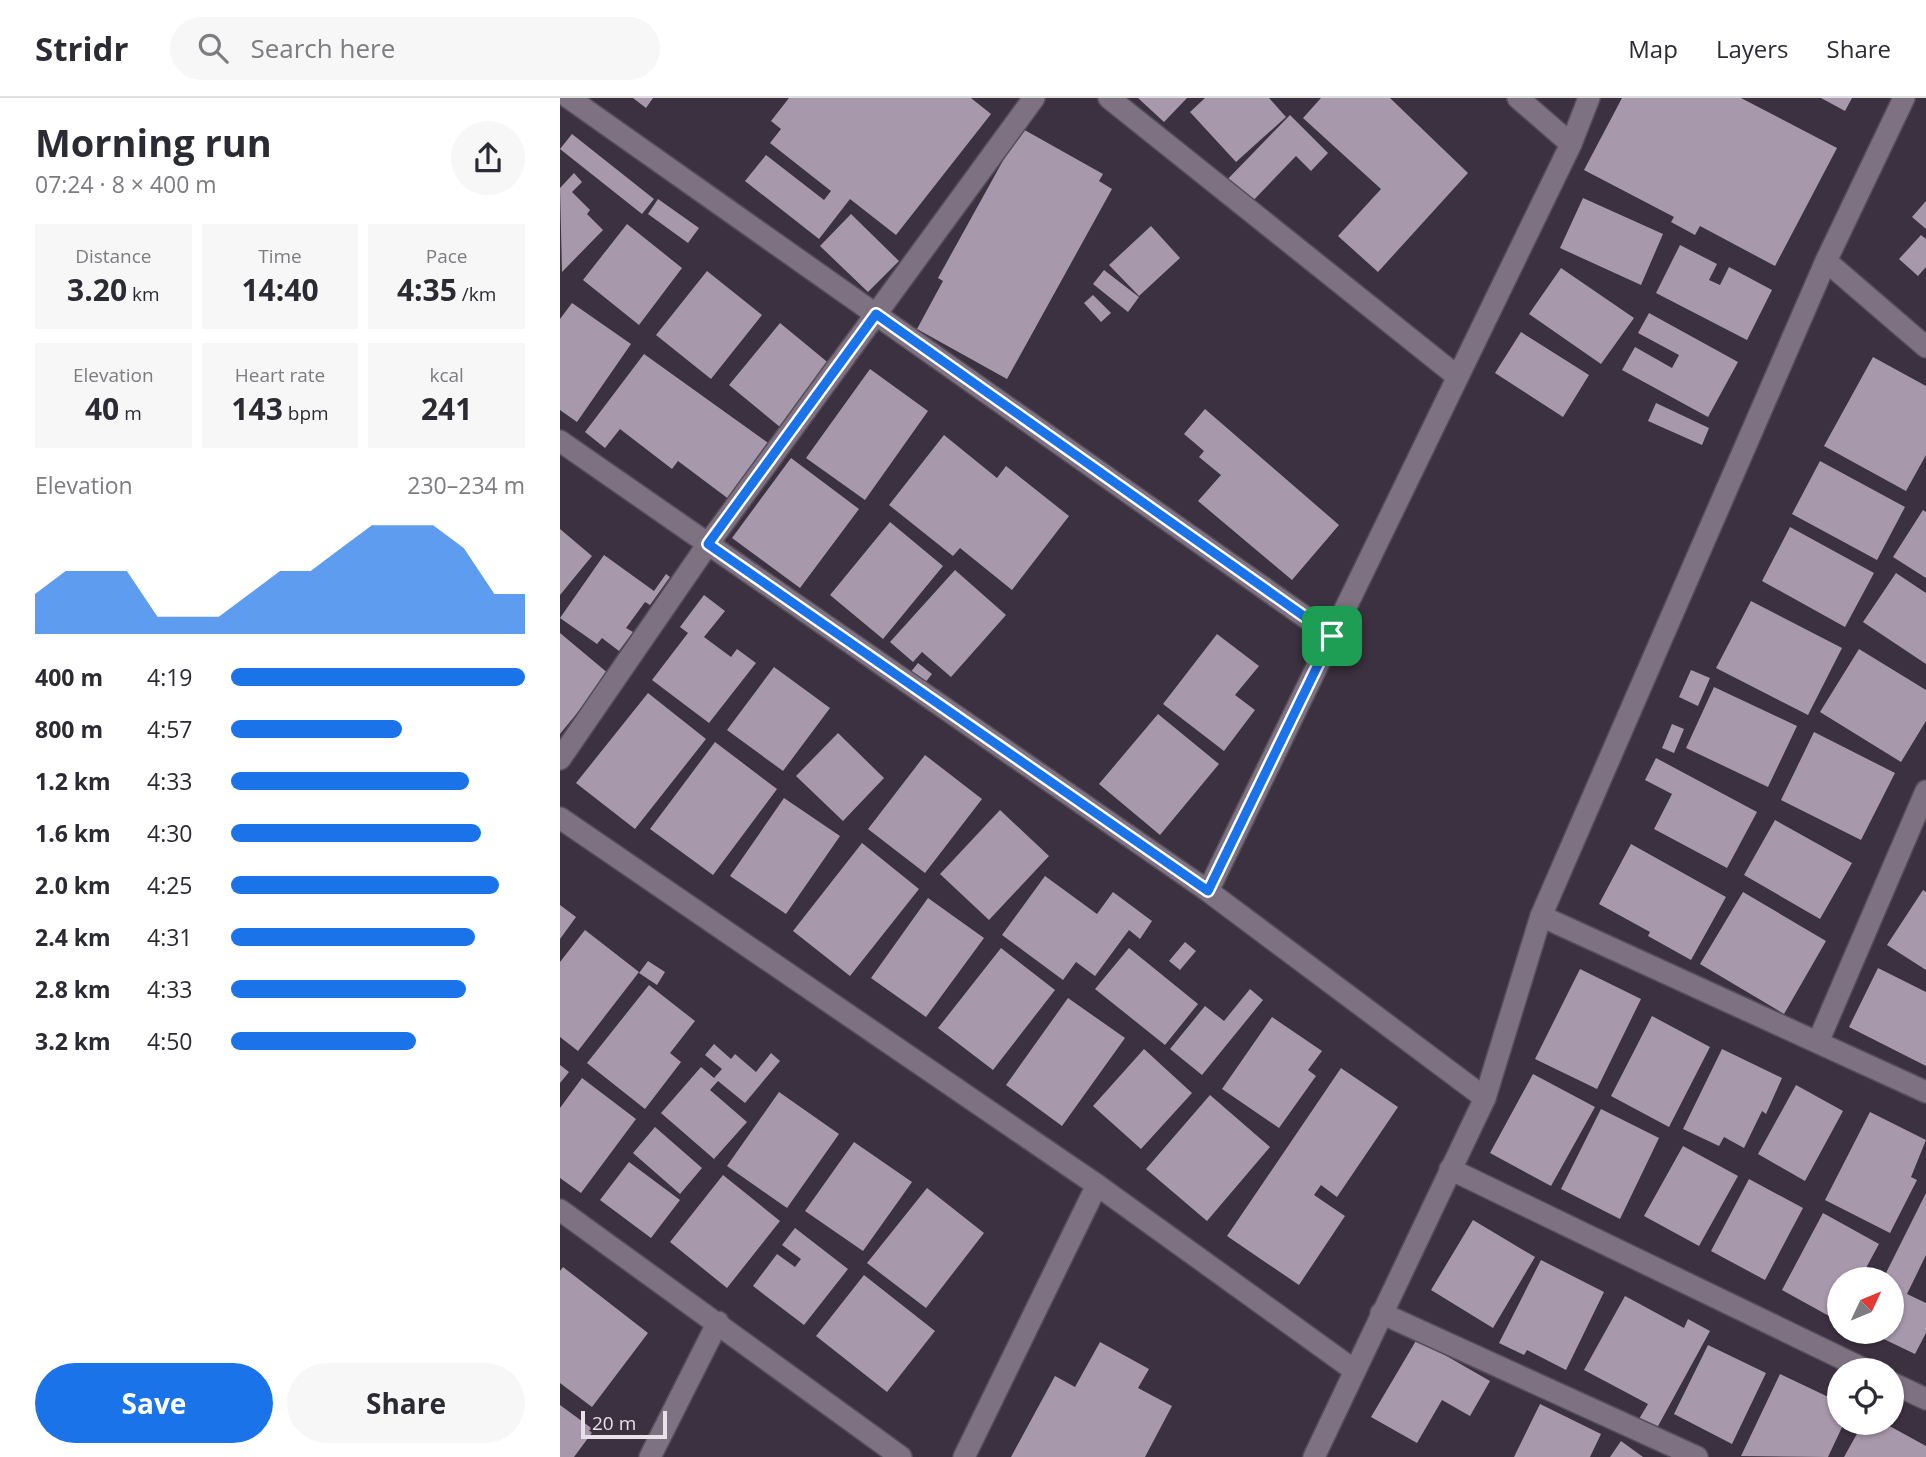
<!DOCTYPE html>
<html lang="en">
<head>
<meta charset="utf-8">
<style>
  :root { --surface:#fff; --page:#f7f7f7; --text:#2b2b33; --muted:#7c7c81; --line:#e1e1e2; --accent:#1a73e8 }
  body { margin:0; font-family:"Open Sans",sans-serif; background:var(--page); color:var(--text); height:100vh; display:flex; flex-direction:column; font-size:26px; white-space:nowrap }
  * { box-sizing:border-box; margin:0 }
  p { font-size:23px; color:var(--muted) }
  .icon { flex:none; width:38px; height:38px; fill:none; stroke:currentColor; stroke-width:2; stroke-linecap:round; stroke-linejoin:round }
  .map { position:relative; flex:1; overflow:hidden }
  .drawer { display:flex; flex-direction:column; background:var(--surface); width:560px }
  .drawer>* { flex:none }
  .needle { width:46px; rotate:46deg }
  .fabs { position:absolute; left:1267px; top:1169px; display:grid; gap:14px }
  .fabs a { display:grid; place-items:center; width:77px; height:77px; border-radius:50%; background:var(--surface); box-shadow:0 2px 5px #0004; font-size:35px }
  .scale { position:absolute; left:21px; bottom:18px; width:86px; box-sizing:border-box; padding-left:7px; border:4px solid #e8e1ea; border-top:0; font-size:19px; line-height:24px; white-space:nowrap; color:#e8e1ea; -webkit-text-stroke:5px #3c3140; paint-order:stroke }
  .pin { position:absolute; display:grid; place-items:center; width:60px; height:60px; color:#fff; margin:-30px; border-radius:14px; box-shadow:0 4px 10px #0006 }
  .round { display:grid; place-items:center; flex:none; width:74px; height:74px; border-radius:37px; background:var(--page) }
  .summary { display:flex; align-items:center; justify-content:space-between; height:119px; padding:0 35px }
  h1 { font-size:38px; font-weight:700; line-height:52px }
  .figures { display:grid; grid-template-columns:repeat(3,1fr); gap:10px; height:119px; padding:7px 35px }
  .figures div { display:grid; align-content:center; border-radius:0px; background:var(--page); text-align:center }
  .figures b { font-size:30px; font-weight:700 }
  .figures small { font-size:19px; font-weight:400 }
  .figures p { font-size:19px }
  .chart { height:196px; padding:14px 35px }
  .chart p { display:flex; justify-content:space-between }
  .chart svg { width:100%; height:126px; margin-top:7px; fill:var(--accent); opacity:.7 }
  .button { display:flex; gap:14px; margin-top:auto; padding:14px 35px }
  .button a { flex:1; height:80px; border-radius:42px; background:var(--accent); color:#fff; font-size:28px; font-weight:700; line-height:80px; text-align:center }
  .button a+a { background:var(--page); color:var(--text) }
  ul { padding:0 35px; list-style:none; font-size:23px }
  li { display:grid; grid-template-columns:112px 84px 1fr; align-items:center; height:52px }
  li i { height:18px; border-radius:9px; background:var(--accent) }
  header { display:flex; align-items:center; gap:42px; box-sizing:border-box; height:98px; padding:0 35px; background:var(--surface); border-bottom:2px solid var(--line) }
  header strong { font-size:33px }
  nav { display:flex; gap:38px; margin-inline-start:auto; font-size:24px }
  .search { width:490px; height:63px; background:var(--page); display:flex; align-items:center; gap:18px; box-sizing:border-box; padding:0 24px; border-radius:38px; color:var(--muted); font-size:26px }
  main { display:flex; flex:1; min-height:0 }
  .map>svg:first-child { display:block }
  .building { fill:#a799ab }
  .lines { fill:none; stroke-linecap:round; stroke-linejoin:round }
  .minor-casing { stroke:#564d5a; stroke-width:24 }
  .tertiary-casing { stroke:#564d5a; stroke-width:24 }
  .minor { stroke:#7e7182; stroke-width:21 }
  .tertiary { stroke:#7e7182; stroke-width:21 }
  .route-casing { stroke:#fff; stroke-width:14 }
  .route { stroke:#1a73e8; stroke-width:9 }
</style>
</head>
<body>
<header>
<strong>Stridr</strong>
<div class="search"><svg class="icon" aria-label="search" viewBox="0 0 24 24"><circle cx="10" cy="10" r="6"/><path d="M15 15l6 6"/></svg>Search here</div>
<nav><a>Map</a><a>Layers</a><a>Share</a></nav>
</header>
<main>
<section class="drawer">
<div class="summary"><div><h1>Morning run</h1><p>07:24 · 8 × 400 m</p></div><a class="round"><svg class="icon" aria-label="share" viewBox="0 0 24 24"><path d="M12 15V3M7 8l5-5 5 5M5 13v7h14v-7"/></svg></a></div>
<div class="figures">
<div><p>Distance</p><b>3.20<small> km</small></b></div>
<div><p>Time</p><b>14:40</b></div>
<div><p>Pace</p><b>4:35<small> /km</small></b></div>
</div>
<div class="figures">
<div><p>Elevation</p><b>40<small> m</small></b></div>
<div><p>Heart rate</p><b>143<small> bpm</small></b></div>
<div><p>kcal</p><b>241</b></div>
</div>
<div class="chart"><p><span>Elevation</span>230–234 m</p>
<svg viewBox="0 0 160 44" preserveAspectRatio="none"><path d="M0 44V30L10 22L20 22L30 22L40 38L50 38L60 38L70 30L80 22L90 22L100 14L110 6L120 6L130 6L140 14L150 30L160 30V44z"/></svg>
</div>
<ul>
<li><b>400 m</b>4:19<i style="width:100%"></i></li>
<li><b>800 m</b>4:57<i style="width:58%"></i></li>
<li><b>1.2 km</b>4:33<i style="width:81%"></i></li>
<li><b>1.6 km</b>4:30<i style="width:85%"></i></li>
<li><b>2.0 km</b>4:25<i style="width:91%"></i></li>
<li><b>2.4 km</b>4:31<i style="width:83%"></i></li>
<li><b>2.8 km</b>4:33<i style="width:80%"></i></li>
<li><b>3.2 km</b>4:50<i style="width:63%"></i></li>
</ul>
<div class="button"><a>Save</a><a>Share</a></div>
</section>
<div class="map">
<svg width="1366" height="1359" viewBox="0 0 1366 1359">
  <rect width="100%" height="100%" fill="#3c3140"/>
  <path class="building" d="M73,0H93L86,10Z
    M229,0H411L431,16L336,137L290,101L259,141L185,83L206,57L264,102L271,93L210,45L221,31L211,23Z
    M578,0H627L604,24Z
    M645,0H709L726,19L676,64L630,14Z
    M761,0H830L908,75L818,174L778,138L821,91L743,20Z
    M1062,0H1181L1277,50L1215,168L1140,128L1135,137L1111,124L1114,119L1024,72Z
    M1261,0H1292L1285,13Z
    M730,17L768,55L751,73L736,58L687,109L663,86Z
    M461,30L543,76L539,83L552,91L447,281L357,231L383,183L378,180Z
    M12,36L94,101L82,116L0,51Z
    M14,75L22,84L12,94L30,112L27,116L43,132L2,174L0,90Z
    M1023,100L1103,136L1081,187L1000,150Z
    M98,101L139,130L128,145L88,116Z
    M1366,103V131L1352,119Z
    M291,116L339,163L308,194L260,148Z
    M67,126L122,170L79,227L23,182Z
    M591,128L620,160L579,198L549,167Z
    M1361,137L1366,141V169L1358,178L1339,161Z
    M1120,147L1157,166L1149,182L1160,187L1169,169L1212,192L1187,242L1096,195Z
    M1001,170L1074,220L1041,266L969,216Z
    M544,172L579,199L568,214L533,186Z
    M147,173L202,217L151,281L96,237Z
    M533,197L551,215L541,224L524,205Z
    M12,205L71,246L17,324L0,312V221Z
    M1089,215L1178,264L1148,319L1062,272L1075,249L1112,270L1119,257L1078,235Z
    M220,225L271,267L220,329L169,287Z
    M961,234L1029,277L1003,319L935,275Z
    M84,256L211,347L170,402L118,363L112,371L60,331L45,350L25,334Z
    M1313,259L1366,288V357L1346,393L1264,348Z
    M310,271L368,313L305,402L246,360Z
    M1096,305L1149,330L1142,347L1088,323Z
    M645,311L779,427L732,482L638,403L661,377L639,359L644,353L624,336Z
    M384,337L437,380L446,368L509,418L452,492L400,450L393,458L329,407Z
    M231,360L299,411L240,490L172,440Z
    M1260,363L1345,409L1317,462L1232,416Z
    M1363,412L1366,414V480L1333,459Z
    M330,424L383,468L323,541L270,497Z
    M1230,429L1314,475L1285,529L1202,483Z
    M0,431L32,458L0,497Z
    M44,457L94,493L106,476L110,479L90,507L85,504L66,530L73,534L59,553L42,540L37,546L0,520Z
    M395,472L446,517L391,579L362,554L353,564L330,544Z
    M1336,475L1366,495V566L1303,524Z
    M144,497L165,513L144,539L171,559L177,551L196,565L149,625L92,582L128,535L120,529Z
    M1191,503L1282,550L1248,617L1156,570Z
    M0,535L49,576L0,636Z
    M657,536L699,568L675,597L695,612L664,653L603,606Z
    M1299,551L1366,592V623L1341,664L1260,614Z
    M358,565L372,576L364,586L350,575Z
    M214,569L270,610L223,673L167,632Z
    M1131,572L1150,580L1138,608L1119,599Z
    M1154,589L1237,628L1208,689L1126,650Z
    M88,595L146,641L75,731L16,685Z
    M598,616L659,666L600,737L539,686Z
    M1112,626L1124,631L1114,655L1102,650Z
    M1254,634L1335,675L1301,742L1221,702Z
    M278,635L324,680L283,723L236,678Z
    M155,644L217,691L153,777L90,731Z
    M365,657L422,701L365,775L308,731Z
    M1096,660L1197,714L1167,770L1094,731L1112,696L1085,682Z
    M224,700L280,738L226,816L170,778Z
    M440,712L489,758L429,822L380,776Z
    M1215,722L1292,765L1260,821L1184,777Z
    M302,745L359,791L290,878L233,833Z
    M1071,746L1166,799L1131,862L1088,838L1090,834L1039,806Z
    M485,778L537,816L553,794L592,823L580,841L569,832L535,878L516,864L503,882L442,837Z
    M1363,792L1366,794V872L1327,847Z
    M1183,794L1266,843L1224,916L1140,866Z
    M368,800L424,840L366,919L311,880Z
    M0,807L16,819L0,841Z
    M25,832L79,874L18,953L0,939V864Z
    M625,844L636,853L620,872L609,863Z
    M441,850L495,892L433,972L378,930Z
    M569,850L638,906L605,947L535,891Z
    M88,863L105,874L97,887L79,875Z
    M1318,870L1366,894V968L1289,929Z
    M1020,871L1081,901L1037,991L975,961Z
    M89,887L135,923L110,955L121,964L85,1011L27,965Z
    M690,891L703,902L642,977L610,951L645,908L664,923Z
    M508,900L565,940L502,1028L446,987Z
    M1092,918L1150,949L1109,1029L1051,998Z
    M712,919L762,953L748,972L756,978L719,1030L662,991Z
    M154,946L171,961L175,956L196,974L211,955L220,963L185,1005L158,983L150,992L187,1024L154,1061L101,1015L141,969L154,980L162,971L145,957Z
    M584,951L632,995L581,1051L533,1008Z
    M1162,951L1222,980L1206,1016L1202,1013L1184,1050L1164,1039L1159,1048L1123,1031Z
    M0,967L9,974L0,985Z
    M781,970L838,1009L777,1099L761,1087L754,1097L785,1118L739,1187L667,1138Z
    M973,976L1035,1009L991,1088L930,1055Z
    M22,980L76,1021L21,1095L0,1080V1010Z
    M1236,987L1283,1013L1245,1083L1198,1056Z
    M219,994L279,1036L227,1110L167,1068Z
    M650,997L710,1049L647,1123L586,1071Z
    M1041,1011L1099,1040L1060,1121L1001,1091Z
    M1310,1014L1366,1042L1351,1079L1357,1082L1330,1135L1265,1102Z
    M95,1029L142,1070L120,1096L73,1055Z
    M294,1044L352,1084L303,1153L245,1113Z
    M1123,1048L1178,1078L1139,1148L1084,1118Z
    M69,1064L120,1102L91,1140L40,1102Z
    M163,1077L220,1123L167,1190L110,1144Z
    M1189,1081L1243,1110L1205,1182L1151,1153Z
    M367,1090L424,1135L366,1210L307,1165Z
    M1366,1095V1157L1347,1196L1366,1205V1235L1355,1256L1309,1234H1332V1181H1323Z
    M1263,1115L1319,1146L1300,1181H1279L1278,1223L1222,1192Z
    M913,1122L975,1159L933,1230L871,1192Z
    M235,1130L288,1171L244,1227L193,1188L217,1156L235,1169L241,1161L222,1147Z
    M981,1162L1044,1194L1006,1272L967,1252L964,1257L939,1245Z
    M3,1169L88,1235L32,1309L0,1285V1173Z
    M304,1177L375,1233L327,1294L256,1238Z
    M1065,1198L1124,1230L1128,1221L1150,1233L1097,1330L1079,1321L1088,1306L1024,1272Z
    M857,1241L930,1283L910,1318L882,1302L857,1345L811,1319Z
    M540,1244L589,1271L578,1290L612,1308L585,1359H451L495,1278L515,1289Z
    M1148,1247L1206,1275L1172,1346L1114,1316Z
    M1220,1276L1279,1304V1325H1284L1268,1359L1181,1358Z
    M980,1306L1041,1336L1030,1359H954Z
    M0,1307L34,1332L14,1359H0Z
    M1303,1325H1324L1366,1348V1359H1284Z
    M1061,1343L1083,1359H1050Z"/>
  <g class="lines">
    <defs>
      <path id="minor" d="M9,0L772,538
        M549,0L898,279
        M958,0L1011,46
        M1266,163L1366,249
        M0,343L648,793L925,1000
        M0,661L148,446L474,0
        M648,793L1011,46L1029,0
        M981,818L1366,994
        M1258,944L1366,693
        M890,1071L1306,1272
        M0,1112L341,1359
        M821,1215L1137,1359
        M1332,1285L1366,1301
        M90,1359L158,1224
        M404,1359L537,1087"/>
      <path id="tertiary" d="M0,720L537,1087L794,1272
        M754,1359L925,1000L981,818L1266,163L1344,0"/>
    </defs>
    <use href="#minor" class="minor-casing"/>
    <use href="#tertiary" class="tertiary-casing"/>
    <use href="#minor" class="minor"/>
    <use href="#tertiary" class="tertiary"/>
  </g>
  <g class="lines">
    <defs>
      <path id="route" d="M316,216L772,538L648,793L148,446Z"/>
    </defs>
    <use href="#route" class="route-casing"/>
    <use href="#route" class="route"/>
  </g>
</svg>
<div class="fabs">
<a><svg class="needle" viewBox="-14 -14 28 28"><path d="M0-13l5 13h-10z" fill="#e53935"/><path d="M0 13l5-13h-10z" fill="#7c7c81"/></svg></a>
<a><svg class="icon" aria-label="locate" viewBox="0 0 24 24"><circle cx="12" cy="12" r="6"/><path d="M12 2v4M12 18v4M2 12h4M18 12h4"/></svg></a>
</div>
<div class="scale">20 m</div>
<div class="pin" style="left:772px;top:538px;background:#1e9e55"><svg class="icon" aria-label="arrive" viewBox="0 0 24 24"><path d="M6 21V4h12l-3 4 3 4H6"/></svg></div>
</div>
</main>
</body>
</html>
